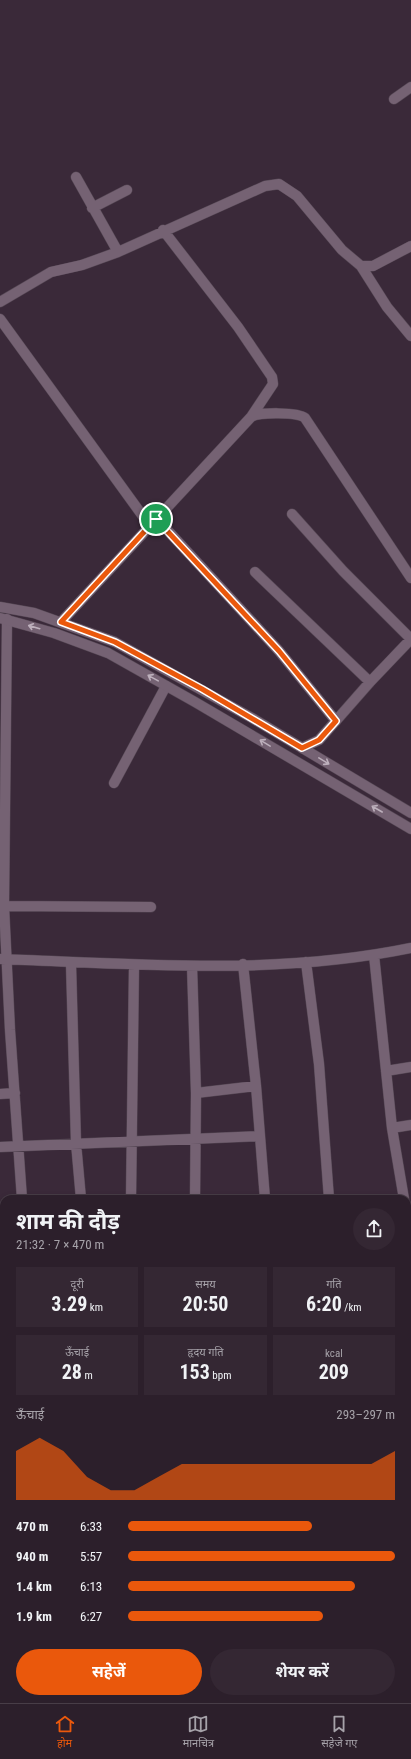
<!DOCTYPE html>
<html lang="hi">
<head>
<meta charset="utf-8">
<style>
  :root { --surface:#2c1f2b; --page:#342733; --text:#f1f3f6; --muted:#a6a2a9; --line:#483d47; --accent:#ea580c }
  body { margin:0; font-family:"Roboto Condensed","Noto Sans Devanagari",sans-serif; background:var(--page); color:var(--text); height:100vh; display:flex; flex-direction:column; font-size:15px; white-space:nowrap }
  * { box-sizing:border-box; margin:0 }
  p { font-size:13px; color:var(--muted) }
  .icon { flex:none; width:22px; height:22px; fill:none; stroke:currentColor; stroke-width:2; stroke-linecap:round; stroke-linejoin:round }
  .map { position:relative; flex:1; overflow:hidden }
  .details { position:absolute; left:0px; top:1195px; width:411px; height:508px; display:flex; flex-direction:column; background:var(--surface); border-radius:12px 12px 0 0; box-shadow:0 2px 6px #0003,0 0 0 1px var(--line) }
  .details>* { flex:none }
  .pin { position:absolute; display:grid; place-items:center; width:34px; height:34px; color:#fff; margin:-17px; border:2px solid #fff; border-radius:50%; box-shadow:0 1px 4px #0007 }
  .round { display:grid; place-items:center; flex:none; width:42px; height:42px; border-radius:21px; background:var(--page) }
  .summary { display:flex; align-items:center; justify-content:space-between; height:68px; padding:0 16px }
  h1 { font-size:22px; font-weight:700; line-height:30px }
  .figures { display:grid; grid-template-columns:repeat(3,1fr); gap:6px; height:68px; padding:4px 16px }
  .figures div { display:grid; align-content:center; border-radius:0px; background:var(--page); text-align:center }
  .figures b { font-size:20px; font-weight:700 }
  .figures small { font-size:11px; font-weight:400 }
  .figures p { font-size:11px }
  .chart { height:112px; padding:8px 16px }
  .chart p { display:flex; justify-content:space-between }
  .chart svg { width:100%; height:72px; margin-top:4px; fill:var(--accent); opacity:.7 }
  .button { display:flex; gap:8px; margin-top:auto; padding:8px 16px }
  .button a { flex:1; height:46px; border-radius:24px; background:var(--accent); color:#fff; font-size:16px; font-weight:700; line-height:46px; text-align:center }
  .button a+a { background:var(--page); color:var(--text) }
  ul { padding:0 16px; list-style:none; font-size:13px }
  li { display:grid; grid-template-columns:64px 48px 1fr; align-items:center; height:30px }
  li i { height:10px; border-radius:5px; background:var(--accent) }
  .menu { display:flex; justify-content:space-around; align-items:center; height:56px; border-top:1px solid var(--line); background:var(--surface); font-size:11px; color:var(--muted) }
  .menu a { display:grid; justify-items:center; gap:2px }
  .menu .current { color:var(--accent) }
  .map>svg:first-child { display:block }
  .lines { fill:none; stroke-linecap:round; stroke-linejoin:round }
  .minor-casing { stroke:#554754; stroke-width:11 }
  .tertiary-casing { stroke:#554754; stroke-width:11 }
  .minor { stroke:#756273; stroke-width:10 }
  .tertiary { stroke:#756273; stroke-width:10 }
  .oneway { stroke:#bdb0bc }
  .route-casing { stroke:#fff; stroke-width:8 }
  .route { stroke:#ea580c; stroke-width:5 }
</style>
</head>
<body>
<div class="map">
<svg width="411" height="1703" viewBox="0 0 411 1703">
  <rect width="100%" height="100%" fill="#3a2939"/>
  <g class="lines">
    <defs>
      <path id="minor" d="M394,99L411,87
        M76,177L118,252
        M92,208L127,190
        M163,230L238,327L272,377L273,384L251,417
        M361,266L387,307L411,336
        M0,302L51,272L82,265L118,252L265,186L279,184L297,196L342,250L361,266H373L411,246
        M0,319L150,526
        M292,514L343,571L411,639
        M157,519L279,651L336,721
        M255,572L370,682
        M7,619L4,906L10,1030L22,1199
        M61,622L251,417C259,412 298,412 305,418L411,578
        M302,748L319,740L370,682L411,639
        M114,783L166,686
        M4,906L151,907
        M374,955L392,1128L404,1199
        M0,959C137,964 276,976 411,948
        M306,962L319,1064L329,1199
        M71,964L76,1143L81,1199
        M243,964L256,1086L265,1199
        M192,966L196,1093
        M386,1071L411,1067
        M0,1094L15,1093
        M392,1128L411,1125
        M0,1147L260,1136
        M131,1199L134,965
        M195,1199L196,1093L256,1086
        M0,1208H4
        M407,1217L411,1239
        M0,1275H4
        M0,1325L4,1324
        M407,1444L411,1443
        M0,1509L4,1522
        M0,1543L4,1542
        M407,1649L411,1648
        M407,1689L411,1688
        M135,1699L136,1703
        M365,1703L368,1699"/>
      <path id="tertiary" d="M0,607L34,613L115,642L252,718L411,813
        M0,618L54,633L108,653L195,702L411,829"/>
    </defs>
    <use href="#minor" class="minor-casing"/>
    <use href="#tertiary" class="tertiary-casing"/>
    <use href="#minor" class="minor"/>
    <use href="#tertiary" class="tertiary"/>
  </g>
  <defs><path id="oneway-shaft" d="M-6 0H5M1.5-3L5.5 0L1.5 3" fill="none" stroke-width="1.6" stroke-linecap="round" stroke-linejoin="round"/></defs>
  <g class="oneway">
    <use href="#oneway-shaft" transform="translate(34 627) rotate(-164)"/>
    <use href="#oneway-shaft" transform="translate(153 678) rotate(-151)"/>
    <use href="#oneway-shaft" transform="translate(265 743) rotate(-149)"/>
    <use href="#oneway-shaft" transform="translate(324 761) rotate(31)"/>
    <use href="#oneway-shaft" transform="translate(377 809) rotate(-150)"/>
  </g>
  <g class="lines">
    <defs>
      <path id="route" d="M156,519L279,651L336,721L319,740L302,748L202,689L115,642L61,622Z"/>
    </defs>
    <use href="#route" class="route-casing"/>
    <use href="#route" class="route"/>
  </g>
</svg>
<div class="pin" style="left:156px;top:519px;background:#1e9e55"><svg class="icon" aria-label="arrive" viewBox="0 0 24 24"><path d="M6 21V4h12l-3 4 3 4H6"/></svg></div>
<section class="details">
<div class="summary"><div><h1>शाम की दौड़</h1><p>21:32 · 7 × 470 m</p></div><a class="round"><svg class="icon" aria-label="share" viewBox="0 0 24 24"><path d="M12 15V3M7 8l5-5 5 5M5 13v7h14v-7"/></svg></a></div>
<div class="figures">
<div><p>दूरी</p><b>3.29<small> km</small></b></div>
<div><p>समय</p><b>20:50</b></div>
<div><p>गति</p><b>6:20<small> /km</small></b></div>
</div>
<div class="figures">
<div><p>ऊँचाई</p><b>28<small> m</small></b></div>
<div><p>हृदय गति</p><b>153<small> bpm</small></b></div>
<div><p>kcal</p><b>209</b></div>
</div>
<div class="chart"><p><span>ऊँचाई</span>293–297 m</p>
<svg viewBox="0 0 160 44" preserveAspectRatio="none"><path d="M0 44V14L10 6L20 14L30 30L40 38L50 38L60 30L70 22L80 22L90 22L100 22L110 22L120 22L130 22L140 22L150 22L160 14V44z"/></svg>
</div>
<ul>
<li><b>470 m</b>6:33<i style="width:69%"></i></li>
<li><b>940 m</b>5:57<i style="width:100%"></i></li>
<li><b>1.4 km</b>6:13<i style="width:85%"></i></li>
<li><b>1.9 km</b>6:27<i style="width:73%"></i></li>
</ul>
<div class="button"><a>सहेजें</a><a>शेयर करें</a></div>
</section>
</div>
<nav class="menu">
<a class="current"><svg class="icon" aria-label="home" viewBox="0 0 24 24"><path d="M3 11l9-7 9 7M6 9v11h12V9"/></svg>होम</a>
<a><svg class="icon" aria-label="map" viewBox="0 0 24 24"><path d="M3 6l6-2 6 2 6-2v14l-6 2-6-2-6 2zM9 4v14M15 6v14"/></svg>मानचित्र</a>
<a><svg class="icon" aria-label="saved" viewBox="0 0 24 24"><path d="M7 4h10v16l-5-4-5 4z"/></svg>सहेजे गए</a>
</nav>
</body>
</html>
